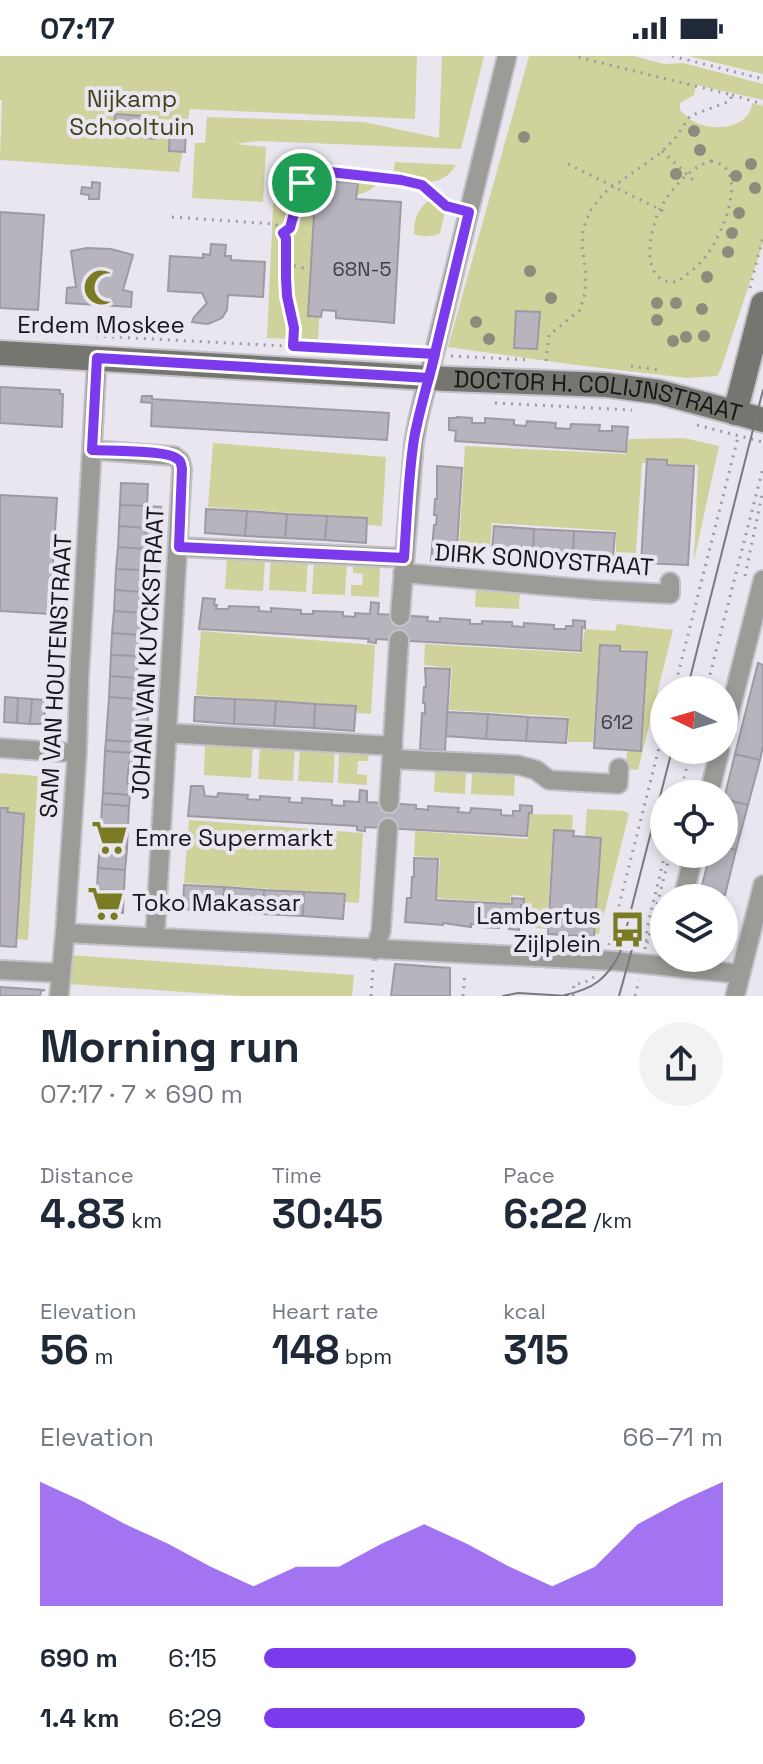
<!DOCTYPE html>
<html lang="en">
<head>
<meta charset="utf-8">
<style>
  :root { --surface:#fff; --page:#f2f2f3; --text:#1f2937; --muted:#747a83; --accent:#7c3aed }
  body { margin:0; font-family:"Space Grotesk",sans-serif; background:var(--page); color:var(--text); height:100vh; display:flex; flex-direction:column; font-size:30px; white-space:nowrap }
  * { box-sizing:border-box; margin:0 }
  p { font-size:26px; color:var(--muted) }
  .icon { flex:none; width:44px; height:44px; fill:none; stroke:currentColor; stroke-width:2; stroke-linecap:round; stroke-linejoin:round }
  .map { position:relative; height:940px; overflow:hidden }
  .drawer { display:flex; flex-direction:column; background:var(--surface); flex:1 }
  .drawer>* { flex:none }
  .needle { width:52px; rotate:275deg }
  .tools { position:absolute; left:650px; top:620px; display:grid; gap:16px }
  .tools a { display:grid; place-items:center; width:88px; height:88px; border-radius:50%; background:var(--surface); box-shadow:0 4px 12px #0003; font-size:40px }
  .pin { position:absolute; display:grid; place-items:center; width:68px; height:68px; color:#fff; margin:-34px; border:4px solid #fff; border-radius:50%; box-shadow:0 2px 8px #0007 }
  .round { display:grid; place-items:center; flex:none; width:84px; height:84px; border-radius:42px; background:var(--page) }
  .summary { display:flex; align-items:center; justify-content:space-between; height:136px; padding:0 40px }
  h1 { font-size:44px; font-weight:600; line-height:60px }
  .stats { display:grid; grid-template-columns:repeat(3,1fr); gap:12px; height:136px; padding:8px 40px }
  .stats div { display:grid; align-content:center }
  .stats b { font-size:40px; font-weight:600 }
  .stats small { font-size:22px; font-weight:400 }
  .stats p { font-size:22px }
  .chart { height:224px; padding:16px 40px }
  .chart p { display:flex; justify-content:space-between }
  .chart svg { width:100%; height:144px; margin-top:8px; fill:var(--accent); opacity:.7 }
  ul { padding:0 40px; list-style:none; font-size:26px }
  li { display:grid; grid-template-columns:128px 96px 1fr; align-items:center; height:60px }
  li i { height:20px; border-radius:10px; background:var(--accent) }
  .status { display:flex; justify-content:space-between; align-items:center; height:56px; padding:0 40px; background:var(--surface); direction:ltr }
  .status svg { height:22px; fill:currentColor }
  .map>svg:first-child { display:block }
  .green { fill:#d0d29b }
  .building { fill:#b8b4bd; stroke:#9e9aa4; stroke-width:2 }
  .lines { fill:none; stroke-linecap:round; stroke-linejoin:round }
  .street-casing { stroke:#c4c1c9; stroke-width:22 }
  .secondary-casing { stroke:#c4c1c9; stroke-width:28 }
  .path { stroke:#9c99a1; stroke-width:3; stroke-dasharray:2 6; stroke-linecap:butt }
  .street { stroke:#9b9b97; stroke-width:18 }
  .secondary { stroke:#767670; stroke-width:24 }
  .tram { stroke:#7b787e; stroke-width:2 }
  .tree { fill:#8d8b7b }
  .route-casing { stroke:#fff; stroke-width:16 }
  .route { stroke:#7c3aed; stroke-width:10 }
  .labels { text-anchor:middle; stroke-width:8; stroke-linejoin:round; paint-order:stroke }
  .number-label { font-size:20px; fill:#3f3e42 }
  .park-label { font-size:24px; fill:#41411b; stroke:#eae6f0 }
  .poi-label { font-size:24px; fill:#171619; stroke:#eae6f0; text-anchor:start }
  .street-label { font-size:24px; fill:#171619; stroke:#eae6f0 }
</style>
</head>
<body>
<div class="status"><b>07:17</b><svg viewBox="0 0 49 12"><path d="M0 12V9h3v3zM5 12V6h3v6zM10 12V3h3v9zM15 12V0h3v12zM26 1h20v11H26zM47 4h2v5h-2z"/></svg></div>
<div class="map">
<svg width="763" height="940" viewBox="0 0 763 940">
  <rect width="100%" height="100%" fill="#eae6f0"/>
  <path class="green" d="M0,0H417L415,63L190,53L179,116L0,104L2,44H0Z
    M442,0H484L461,93L258,85L235,88L266,91L263,146L192,142L195,87H205L207,61L364,66L439,82Z
    M529,0H634L664,8L683,7L763,28V44L696,29L694,39L680,47V54C687,61 693,67 703,69C721,75 751,69 752,47L763,50V187L721,313L717,320L687,322L576,309L448,291Z
    M688,0H763V18Z
    M395,106L456,109C440,135 418,124 393,119Z
    M275,109L382,118C374,143 348,139 326,140L318,284L267,282Z
    M433,142L445,156L440,177C434,181 421,181 414,178C413,162 420,149 433,142Z
    M684,382L719,390L694,505L698,409L642,407L636,497L616,496V475L492,467L490,492L459,490L465,390L626,398L629,383Z
    M213,387L386,401L382,470L368,469V462L208,451Z
    M227,500L265,502L263,535L225,533Z
    M271,501L308,503L306,536L269,534Z
    M314,505L347,507L345,539L312,538Z
    M353,508L380,511L379,541L351,540V529H362L363,518L353,517Z
    M476,530L520,533L519,553L475,551Z
    M617,568L673,574L638,714L626,713L627,695H642L648,595L599,592L593,686H568L569,661L449,654L452,612L424,609L425,588L581,597L585,573L615,575Z
    M201,575L375,589L371,658L357,657L356,650L196,639Z
    M205,687L253,689L251,722L204,719Z
    M260,690L295,691L293,725L258,723Z
    M300,691L335,693L333,727L298,725Z
    M339,695L369,698L368,705H358L357,718L367,719V729L338,727Z
    M435,715L466,717L465,738L434,736Z
    M0,717L38,720L28,884L16,883L23,758L0,756Z
    M472,717L515,719L514,740L471,738Z
    M587,753L624,755L629,758L599,878H595L601,782L585,780Z
    M530,758L573,759L572,774H553L547,873L521,871L523,840L511,839L510,847L437,842L440,802L414,800L415,775L528,783Z
    M189,764L363,777L359,847L345,846V838L184,827Z
    M69,899L354,919L352,940H241L69,928Z"/>
  <path class="building" d="M115,58L156,61L155,83L142,82V76L136,75V79L114,77Z
    M170,70L186,71L185,96L169,95Z
    M316,125L358,127L356,143L401,146L394,267L336,262V255L322,254L321,261L308,260Z
    M92,126L100,127L99,143H89V139L81,138L82,131L92,132Z
    M0,156L44,159L38,254L0,252Z
    M211,188L226,189L225,200H231V204L265,206L263,241L228,239L227,254L222,262L208,268L198,267L192,266L194,261L207,247L202,237L168,235L170,200L203,202V198L210,199Z
    M87,192L111,193L133,199L123,234L132,236L131,251L66,247L67,232L76,231L71,195Z
    M516,255L540,256L537,293L514,292Z
    M0,331L60,334V338H63L62,371L0,367Z
    M142,340H152V343L389,357L387,384L151,370L152,347L141,346Z
    M457,361L472,362V367H485V362L514,364V369L526,370L527,365L556,367L555,372L570,373L571,368L600,369L599,375H612V370L628,371L626,396L455,385L456,375L449,374V362H457Z
    M647,403L667,404V409L694,410L688,509L641,507Z
    M437,410L462,412L456,507L431,505L434,469H436L437,459H434L435,443H437Z
    M121,427L148,428L147,450L120,449Z
    M0,439L57,442L50,558L0,555Z
    M120,449L147,450L146,472L119,470Z
    M147,450L161,451L159,473L146,472Z
    M206,453L247,455L245,480L205,477Z
    M247,455L287,458L285,482L245,480Z
    M287,458L327,460L325,484L285,482Z
    M327,460L367,462L366,487L325,484Z
    M119,470L146,472L145,493L118,491Z
    M494,470L534,473L533,497L492,495Z
    M146,472L159,473L158,494L145,493Z
    M534,473L574,475L573,499L533,497Z
    M574,475L615,477L613,502L573,499Z
    M118,491L145,493L143,514L116,513Z
    M145,493L158,494L157,515L143,514Z
    M116,513L143,514L142,536L115,534Z
    M143,514L157,515L156,537L142,536Z
    M115,534L142,536L141,557L114,555Z
    M203,542L215,543L214,549H217L216,553H228L229,550L259,551V555L271,556V552L301,554V558H313V555L343,556V560L355,561V557L370,558L371,546L379,547L378,558L428,561L427,565L440,566V562L470,564V568H482V565L512,566V570L524,571V567L554,569V573H566V570H573V564L585,565V572L582,571L581,595L376,583V587L368,586L369,583L199,573Z
    M114,555L141,557L140,579L112,577Z
    M112,577L140,579L138,600L111,599Z
    M600,589L620,590V595L647,596L641,695L594,692Z
    M111,599L138,600L137,622L110,620Z
    M758,607L763,609V690L760,704L735,698Z
    M425,612L450,613L445,695L420,693L422,657L425,658V647H423L424,631H426Z
    M110,620L137,622L136,643L109,641Z
    M5,641L18,642L17,667L4,666Z
    M109,641L149,644L147,687L106,684Z
    M195,641L235,643L234,668L194,665Z
    M18,642L32,643L30,668L17,667Z
    M32,643L46,644L44,668H30Z
    M235,643L276,645L274,670L234,668Z
    M276,645L315,648L314,672L274,670Z
    M315,648L356,650L354,675L314,672Z
    M447,656L488,658L486,683L446,680Z
    M488,658L528,661L526,685L486,683Z
    M528,661L568,663L566,687L526,685Z
    M106,684L133,686L132,697L105,695Z
    M105,695L132,697V707H129L127,728H131L130,739L103,737Z
    M735,698L760,704L748,749L724,743Z
    M191,730H203L205,740L217,741L218,737L248,739L247,743L260,744V740L290,742L289,746L302,747V742L332,744V749L344,750V745L359,746L360,734L367,735V746L416,749V753H421L428,754V750L459,752L458,756L470,757L471,752L501,754V759L513,760V755H520V749L532,750V757H529L527,780L365,771V775L357,774V770L188,760Z
    M103,737L130,739L129,750L102,748Z
    M724,743L748,749L736,794L724,791Z
    M102,748L129,750L128,771L101,770Z
    M0,752H8L7,756L24,758L16,891L0,890Z
    M101,770L128,771L127,793L100,791Z
    M554,774L574,775L573,780L601,782L594,881L548,878Z
    M100,791L127,793L125,814L98,812Z
    M724,791L736,794L725,839L701,833L710,798H724Z
    M414,802L438,803L436,844L512,848V842L524,843V849H521L519,874L509,873L510,871L499,870V872L481,871L482,869L471,868V871L443,867V869L405,866L407,842H411L412,821H414Z
    M98,812L125,814L124,835L97,834Z
    M184,829L224,831L223,856L183,853Z
    M224,831L264,834L263,858L223,856Z
    M97,834L124,835L123,857L96,855Z
    M264,834L304,836L303,860L263,858Z
    M304,836L345,838L343,863L303,860Z
    M395,908L450,912V940H391Z
    M0,931L45,934L41,935L40,940H0Z"/>
  <g class="lines">
    <defs>
      <path id="street" d="M92,394L174,400L180,405L182,413L155,881
        M179,491L404,502
        M403,517L597,534L670,538V526
        M400,560L414,386L418,364L507,0
        M167,677L393,690
        M724,679L763,524
        M0,692L77,697
        M392,703L518,709L536,714L549,724L618,728L619,712
        M709,738L720,694
        M389,747L399,584
        M683,842L694,798
        M65,877L616,905L740,918
        M375,894L381,875L388,772
        M0,914L61,917
        M59,940L65,877L77,697L79,624L97,302
        M735,940L763,829"/>
      <g id="secondary">
        <path id="s1" d="M0,297L448,323L607,329L659,336L763,364"/>
        <path d="M735,357L763,248"/>
      </g>
    </defs>
    <use href="#street" class="street-casing"/>
    <use href="#secondary" class="secondary-casing"/>
    <path class="path" d="M672,0L763,23
      M732,39L763,48
      M662,95L694,125
      M711,105C751,111 723,176 709,196C701,208 688,218 677,226C637,229 650,171 661,151C673,131 689,112 711,105Z
      M568,108L667,157
      M277,121L312,151
      M172,161L275,168C281,171 284,176 286,183C288,197 285,213 286,227C288,249 294,269 293,290
      M283,177L290,172L302,127L306,117L312,114L401,124L422,129L446,150L451,151
      M286,208L308,213
      M750,232L763,181
      M40,277L416,297
      M451,300L531,304
      M546,305L549,279L580,254L585,237L586,217L582,191L583,174L590,155L604,137L659,98L674,84L690,60L730,45L732,39L573,0
      M631,310L659,314
      M495,347L632,354
      M697,369L763,386
      M745,520L763,434
      M674,634L738,381
      M706,634L763,412
      M680,738L691,694
      M647,887L670,798
      M609,889L664,672
      M645,893L647,872L665,798
      M371,940L373,912
      M463,940L465,916
      M573,940L574,928L584,927L594,921
      M635,940L639,924"/>
    <use href="#street" class="street"/>
    <use href="#secondary" class="secondary"/>
    <path class="tram" d="M687,634L763,334
      M565,939C593,933 607,923 620,897L672,694
      M503,940L518,937L568,940
      M619,940L634,886"/>
  </g>
  <g class="tree">
    <circle cx="694" cy="75" r="6"/>
    <circle cx="524" cy="81" r="6"/>
    <circle cx="700" cy="94" r="6"/>
    <circle cx="751" cy="108" r="6"/>
    <circle cx="676" cy="118" r="6"/>
    <circle cx="736" cy="120" r="6"/>
    <circle cx="755" cy="132" r="6"/>
    <circle cx="739" cy="157" r="6"/>
    <circle cx="732" cy="177" r="6"/>
    <circle cx="728" cy="196" r="6"/>
    <circle cx="530" cy="215" r="6"/>
    <circle cx="707" cy="221" r="6"/>
    <circle cx="551" cy="242" r="6"/>
    <circle cx="657" cy="247" r="6"/>
    <circle cx="676" cy="247" r="6"/>
    <circle cx="702" cy="253" r="6"/>
    <circle cx="657" cy="264" r="6"/>
    <circle cx="476" cy="266" r="6"/>
    <circle cx="704" cy="280" r="6"/>
    <circle cx="686" cy="281" r="6"/>
    <circle cx="489" cy="283" r="6"/>
    <circle cx="673" cy="285" r="6"/>
  </g>
  <g class="lines">
    <defs>
      <path id="route" d="M302,127L290,172L283,177L286,182V222L287,240L294,272L293,290L435,298C428,327 419,355 414,383C408,422 407,462 404,502L179,491L182,413C181,407 181,405 176,402C166,394 108,395 92,394L97,302L429,322L469,156L446,150L422,129L401,124L312,114L306,117L302,127"/>
    </defs>
    <use href="#route" class="route-casing"/>
    <use href="#route" class="route"/>
  </g>
  <defs>
    <symbol id="mosque-bare" viewBox="-9 -9 18 18"><path d="M3.5-4.9A6 6 0 1 0 3.5 4.9A5 5 0 1 1 3.5-4.9Z" fill="#7a7b23" stroke="#eae6f0" stroke-width="2.5" paint-order="stroke"/></symbol>
    <symbol id="supermarket-bare" viewBox="-9 -9 18 18"><path d="M-6-5.5h2.5l.6 2H6L4.5 2H-2.5L-4.4-4H-6ZM-1.5 3.2a1.3 1.3 0 1 0 .1 0ZM3 3.2a1.3 1.3 0 1 0 .1 0Z" fill="#7a7b23" stroke="#eae6f0" stroke-width="2.5" paint-order="stroke"/></symbol>
    <symbol id="bus-bare" viewBox="-9 -9 18 18"><path d="M-5-6H5V4H4V6H2V4H-2V6H-4V4H-5ZM-3.5-4V0h7V-4ZM-3.5 1.2v1.5H-2V1.2ZM2 1.2v1.5H3.5V1.2Z" fill="#7a7b23" stroke="#eae6f0" stroke-width="2.5" paint-order="stroke"/></symbol>
  </defs>
  <g fill-rule="evenodd">
    <use href="#mosque-bare" x="76" y="206" width="51" height="51"/>
    <use href="#supermarket-bare" x="84" y="756" width="51" height="51"/>
    <use href="#supermarket-bare" x="80" y="822" width="51" height="51"/>
    <use href="#bus-bare" x="602" y="848" width="51" height="51"/>
  </g>
  <g class="labels">
    <g class="number-label">
      <text x="362" y="220">68N-5</text>
      <text x="617" y="673">612</text>
    </g>
    <g class="park-label">
      <text x="132" y="51">Nijkamp<tspan x="132" dy="28">Schooltuin</tspan></text>
    </g>
    <g class="poi-label">
      <text x="101" y="277" text-anchor="middle">Erdem Moskee</text>
      <text x="135" y="790">Emre Supermarkt</text>
      <text x="132" y="855">Toko Makassar</text>
      <text x="601" y="868" text-anchor="end">Lambertus<tspan x="601" dy="28">Zijlplein</tspan></text>
    </g>
    <g class="street-label">
      <text dy="8" stroke="none"><textPath href="#s1" startOffset="600">DOCTOR H. COLIJNSTRAAT</textPath></text>
      <text transform="translate(544 504) rotate(4)" y="8">DIRK SONOYSTRAAT</text>
      <text transform="translate(148 597) rotate(-87)" y="8">JOHAN VAN KUYCKSTRAAT</text>
      <text transform="translate(56 620) rotate(-87)" y="8">SAM VAN HOUTENSTRAAT</text>
    </g>
  </g>
</svg>
<div class="tools">
<a><svg class="needle" viewBox="-14 -14 28 28"><path d="M0-13l5 13h-10z" fill="#e53935"/><path d="M0 13l5-13h-10z" fill="#747a83"/></svg></a>
<a><svg class="icon" aria-label="locate" viewBox="0 0 24 24"><circle cx="12" cy="12" r="6"/><path d="M12 2v4M12 18v4M2 12h4M18 12h4"/></svg></a>
<a><svg class="icon" aria-label="layers" viewBox="0 0 24 24"><path d="M12 4l9 5-9 5-9-5zM3 14l9 5 9-5"/></svg></a>
</div>
<div class="pin" style="left:302px;top:127px;background:#1e9e55"><svg class="icon" aria-label="arrive" viewBox="0 0 24 24"><path d="M6 21V4h12l-3 4 3 4H6"/></svg></div>
</div>
<section class="drawer">
<div class="summary"><div><h1>Morning run</h1><p>07:17 · 7 × 690 m</p></div><a class="round"><svg class="icon" aria-label="share" viewBox="0 0 24 24"><path d="M12 15V3M7 8l5-5 5 5M5 13v7h14v-7"/></svg></a></div>
<div class="stats">
<div><p>Distance</p><b>4.83<small> km</small></b></div>
<div><p>Time</p><b>30:45</b></div>
<div><p>Pace</p><b>6:22<small> /km</small></b></div>
</div>
<div class="stats">
<div><p>Elevation</p><b>56<small> m</small></b></div>
<div><p>Heart rate</p><b>148<small> bpm</small></b></div>
<div><p>kcal</p><b>315</b></div>
</div>
<div class="chart"><p><span>Elevation</span>66–71 m</p>
<svg viewBox="0 0 160 44" preserveAspectRatio="none"><path d="M0 44V6L10 12L20 19L30 25L40 32L50 38L60 32L70 32L80 25L90 19L100 25L110 32L120 38L130 32L140 19L150 12L160 6V44z"/></svg>
</div>
<ul>
<li><b>690 m</b>6:15<i style="width:81%"></i></li>
<li><b>1.4 km</b>6:29<i style="width:70%"></i></li>
</ul>
</section>
</body>
</html>
